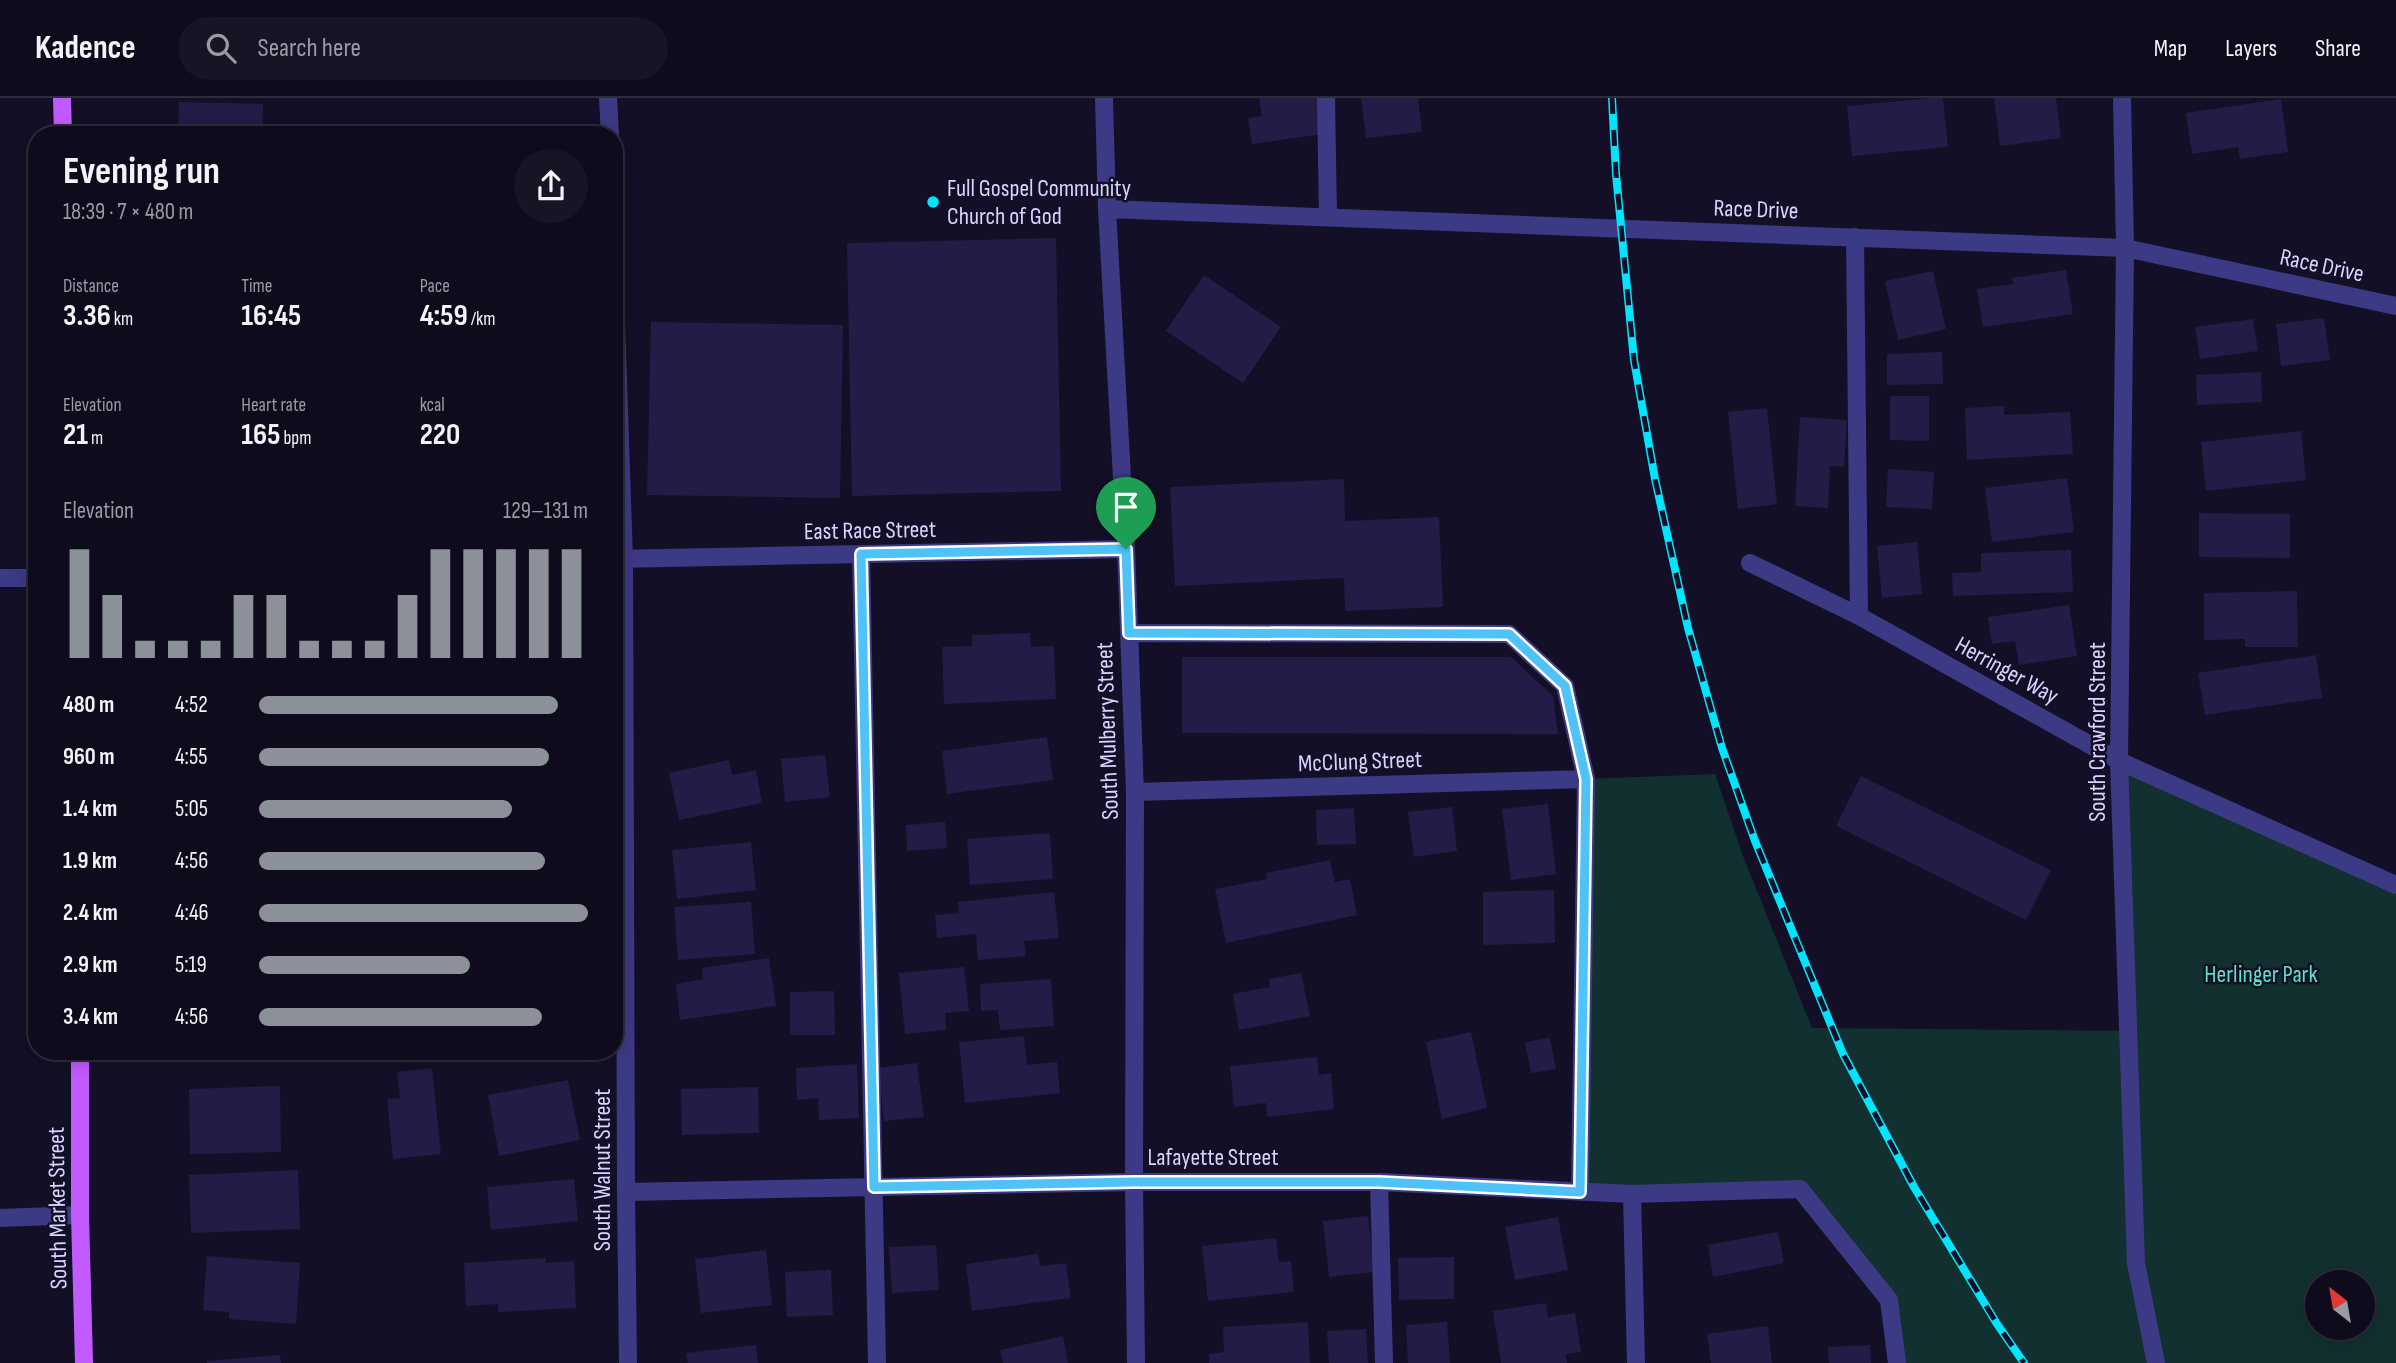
<!DOCTYPE html>
<html lang="en">
<head>
<meta charset="utf-8">
<style>
  :root { --surface:#0e0b1c; --page:#171425; --text:#f1f3f6; --muted:#9b9ba3; --line:#2e2b3b; --accent:#8c9099 }
  body { margin:0; font-family:"Sofia Sans Condensed",sans-serif; background:var(--page); color:var(--text); height:100vh; display:flex; flex-direction:column; font-size:26px; white-space:nowrap }
  * { box-sizing:border-box; margin:0 }
  p { font-size:23px; color:var(--muted) }
  .icon { flex:none; width:38px; height:38px; fill:none; stroke:currentColor; stroke-width:2; stroke-linecap:round; stroke-linejoin:round }
  .map { position:relative; flex:1; overflow:hidden }
  .details { position:absolute; left:28px; top:28px; width:595px; height:934px; display:flex; flex-direction:column; background:var(--surface); border-radius:28px; box-shadow:0 4px 18px #0003,0 0 0 2px var(--line) }
  .details>* { flex:none }
  .needle { width:46px; rotate:329deg }
  .buttons { position:absolute; left:2305px; top:1172px; display:grid; gap:14px }
  .buttons a { display:grid; place-items:center; width:70px; height:70px; border-radius:50%; background:var(--surface); box-shadow:0 4px 18px #0003,0 0 0 2px var(--line); font-size:35px }
  .pin { position:absolute; display:grid; place-items:center; width:60px; height:60px; color:#fff; margin:-72px -30px; border-radius:50% 50% 50% 0; rotate:-45deg; box-shadow:0 0 7px #0007 }
  .pin .icon { rotate:45deg }
  .round { display:grid; place-items:center; flex:none; width:74px; height:74px; border-radius:37px; background:var(--page) }
  .summary { display:flex; align-items:center; justify-content:space-between; height:119px; padding:0 35px }
  h1 { font-size:38px; font-weight:700; line-height:52px }
  .figures { display:grid; grid-template-columns:repeat(3,1fr); gap:10px; height:119px; padding:7px 35px }
  .figures div { display:grid; align-content:center }
  .figures b { font-size:30px; font-weight:700 }
  .figures small { font-size:19px; font-weight:400 }
  .figures p { font-size:19px }
  .chart { height:196px; padding:14px 35px }
  .chart p { display:flex; justify-content:space-between }
  .chart svg { width:100%; height:126px; margin-top:7px; stroke:var(--accent); stroke-width:6 }
  ul { padding:0 35px; list-style:none; font-size:23px }
  li { display:grid; grid-template-columns:112px 84px 1fr; align-items:center; height:52px }
  li i { height:18px; border-radius:9px; background:var(--accent) }
  header { display:flex; align-items:center; gap:42px; box-sizing:border-box; height:98px; padding:0 35px; background:var(--surface); border-bottom:2px solid var(--line) }
  header strong { font-size:33px }
  nav { display:flex; gap:38px; margin-inline-start:auto; font-size:24px }
  .search { width:490px; height:63px; background:var(--page); display:flex; align-items:center; gap:18px; box-sizing:border-box; padding:0 24px; border-radius:38px; color:var(--muted); font-size:26px }
  .map>svg:first-child { display:block }
  .green { fill:#12302f; fill-rule:evenodd }
  .building { fill:#241b47 }
  .lines { fill:none; stroke-linecap:round; stroke-linejoin:round }
  .minor { stroke:#3d3a85; stroke-width:18 }
  .major { stroke:#c25bff; stroke-width:18 }
  .rail-casing { stroke:#00e5ff; stroke-width:8 }
  .rail { stroke:#130f26; stroke-width:5; stroke-dasharray:16; stroke-linecap:butt }
  .route-casing { stroke:#fff; stroke-width:14 }
  .route { stroke:#4fc3f7; stroke-width:9 }
  .poi-dot { fill:#00e5ff; stroke:#130f26; stroke-width:2.5 }
  .labels { text-anchor:middle; stroke-width:5; stroke-linejoin:round; paint-order:stroke }
  .poi-label { font-size:24px; fill:#d9d4ff; stroke:#130f26; text-anchor:start }
  .street-label { font-size:24px; fill:#d9d4ff; stroke:#130f26 }
  .park-label { font-size:24px; fill:#5fe0c0; stroke:#130f26 }
</style>
</head>
<body>
<header>
<strong>Kadence</strong>
<div class="search"><svg class="icon" aria-label="search" viewBox="0 0 24 24"><circle cx="10" cy="10" r="6"/><path d="M15 15l6 6"/></svg>Search here</div>
<nav><a>Map</a><a>Layers</a><a>Share</a></nav>
</header>
<div class="map">
<svg width="2396" height="1265" viewBox="0 0 2396 1265">
  <rect width="100%" height="100%" fill="#130f26"/>
  <path class="green" d="M2119,663L2396,787V1265H1897L1889,1202L1800,1091L1580,1094L1586,681L1715,676L1743,758L1812,930L2128,933ZM2317,1185H2362V1230H2317Z"/>
  <path class="building" d="M1259,0H1317L1323,36L1252,46L1248,20L1262,18Z
    M1361,0H1418L1422,34L1366,40Z
    M1931,0H1943L1948,49L1852,58L1847,8Z
    M1994,0H2056L2061,40L2000,48Z
    M2281,1L2288,54L2240,61L2238,49L2192,56L2186,15Z
    M179,4L263,6L262,37H178Z
    M1056,140L1061,393L852,398L847,145Z
    M2066,172L2073,216L1983,229L1977,191L2013,186L2012,180Z
    M1933,173L1946,231L1898,242L1885,183Z
    M1204,177L1281,229L1243,285L1166,233Z
    M2324,220L2330,262L2281,268L2276,226Z
    M2253,221L2258,253L2200,261L2195,229Z
    M651,224L843,227L840,400L647,397Z
    M1942,254L1943,286L1887,287V256Z
    M2261,274L2262,304L2197,307L2196,277Z
    M1890,298H1929V343L1890,342Z
    M2004,308V317L2070,314L2073,356L1967,362L1965,310Z
    M1767,310L1777,406L1738,411L1728,314Z
    M1800,319L1847,322L1844,369L1830,368L1828,410L1795,408Z
    M2301,333L2306,382L2206,393L2201,344Z
    M1888,371L1934,374L1932,411L1886,409Z
    M2067,380L2074,434L1992,444L1985,390Z
    M1344,381L1345,423L1439,419L1443,509L1345,513L1344,480L1175,488L1170,389Z
    M2199,415L2290,416V460L2199,459Z
    M1917,444L1922,496L1882,500L1877,448Z
    M2071,452L2073,494L1953,498L1952,475L1981,474V455Z
    M2297,493L2298,549H2245V541L2204,542V495Z
    M2069,507L2077,558L2019,567L2015,543L1992,546L1988,519Z
    M1030,535L1031,549L1054,548L1056,601L944,606L942,549L972,548V537Z
    M2316,557L2322,600L2205,617L2198,575Z
    M1182,559H1511L1553,598L1558,636L1182,635Z
    M1047,639L1053,682L947,696L942,653Z
    M825,657L830,699L785,704L781,661Z
    M729,662L732,677L756,672L762,705L679,722L669,675Z
    M1861,678L2051,772L2026,822L1836,728Z
    M1548,706L1556,776L1511,782L1502,711Z
    M1452,709L1457,753L1414,759L1408,714Z
    M1354,710L1356,746L1317,747L1316,712Z
    M945,724L947,750L907,753L906,727Z
    M1050,735L1053,781L970,787L967,741Z
    M751,744L756,792L677,801L672,752Z
    M1330,762L1335,784L1350,781L1357,817L1226,845L1215,791L1267,781L1266,775Z
    M1554,792L1555,845L1483,847V794Z
    M1054,794L1059,840L1024,843L1026,858L978,862L976,836L937,840L935,817L959,815L958,804Z
    M751,804L755,856L678,862L674,809Z
    M769,860L776,908L680,922L676,886L703,881L702,870Z
    M964,869L969,913L945,915L946,932L905,936L899,875Z
    M1301,875L1310,918L1239,932L1233,896L1270,889L1269,881Z
    M1051,881L1054,928L1000,932L998,912L981,913L980,886Z
    M834,893L835,937H790V894Z
    M1471,934L1487,1010L1442,1021L1426,944Z
    M1024,938L1027,967L1057,964L1060,995L965,1005L959,944Z
    M1550,940L1556,971L1531,975L1525,944Z
    M1317,959L1319,977L1331,975L1334,1011L1267,1019L1266,1005L1234,1009L1230,968Z
    M917,965L924,1019L884,1023L878,970Z
    M857,966L859,1020L819,1022L818,1000L797,1002L796,970Z
    M432,970L441,1056L393,1061L387,1001L400,1000L397,974Z
    M568,982L580,1042L499,1058L488,997Z
    M280,988L281,1054L190,1056L189,991Z
    M758,989L759,1035L682,1037L681,991Z
    M298,1072L300,1131L191,1135L189,1077Z
    M574,1081L578,1123L491,1132L487,1089Z
    M1368,1118L1374,1174L1329,1179L1323,1123Z
    M1558,1119L1568,1172L1515,1182L1505,1129Z
    M1778,1134L1784,1165L1713,1179L1708,1147Z
    M1276,1140L1279,1164L1291,1163L1294,1194L1208,1203L1202,1148Z
    M936,1147L939,1192L892,1195L889,1149Z
    M766,1152L772,1207L701,1215L695,1161Z
    M1038,1156L1040,1168L1066,1165L1071,1200L972,1213L966,1166Z
    M207,1158L300,1165L296,1226L229,1221V1214L203,1212Z
    M1454,1159V1201L1399,1202L1398,1160Z
    M546,1160V1165L574,1163L576,1210L498,1214V1206L466,1208L464,1165Z
    M831,1172L833,1217L787,1219L785,1174Z
    M1546,1205L1548,1219L1575,1215L1581,1254L1566,1256L1567,1265H1501L1493,1213Z
    M1308,1224L1310,1265H1209V1256L1224,1254L1223,1229Z
    M1447,1224L1450,1265H1408L1406,1227Z
    M1768,1228L1772,1265H1711L1707,1236Z
    M1366,1231L1368,1265H1329L1327,1233Z
    M1063,1238L1068,1265H1003L1000,1252Z
    M756,1247L758,1265H688L686,1255Z
    M1870,1247L1871,1265H1829L1828,1249Z
    M280,1257L281,1265H207V1263Z"/>
  <g class="lines">
    <path class="minor" d="M608,0L610,37
      M1104,0L1107,111L1126,451L1135,694L1134,1084L1136,1265
      M1326,0L1328,119
      M2122,0L2125,150L2119,663L2136,1165L2156,1265
      M1107,111L2125,150L2396,208
      M1855,139L1859,518
      M614,165L624,461L626,1094L628,1265
      M861,456L877,1265
      M614,461L1126,451
      M1750,465L1859,518L2119,663L2396,787
      M0,480H37
      M1129,535L1509,536L1565,588L1586,681L1580,1094
      M1135,694L1586,681
      M1379,1084L1384,1265
      M626,1094L1134,1084H1379L1632,1096L1800,1091L1889,1202L1897,1265
      M1632,1096L1636,1265
      M0,1120L80,1117"/>
    <path class="major" d="M62,0L63,37
      M80,954V1117L84,1265"/>
    <defs>
      <path id="rail" d="M1612,0L1616,76L1634,262L1655,381L1688,530L1722,650L1755,743L1843,956L1914,1089L1997,1226L2024,1265"/>
    </defs>
    <use href="#rail" class="rail-casing"/>
    <use href="#rail" class="rail"/>
  </g>
  <g class="lines">
    <defs>
      <path id="route" d="M1126,451L1129,535L1509,536L1565,588L1586,681L1580,1094L1379,1084H1134L874,1089L861,456Z"/>
    </defs>
    <use href="#route" class="route-casing"/>
    <use href="#route" class="route"/>
  </g>
  <circle class="poi-dot" cx="933" cy="104" r="7"/>
  <g class="labels">
    <g class="poi-label">
      <text x="947" y="98">Full Gospel Community<tspan x="947" dy="28">Church of God</tspan></text>
    </g>
    <g class="street-label">
      <text transform="translate(1756 111) rotate(2)" y="8">Race Drive</text>
      <text transform="translate(2322 167) rotate(12)" y="8">Race Drive</text>
      <text transform="translate(870 432) rotate(-1)" y="8">East Race Street</text>
      <text transform="translate(2007 572) rotate(29)" y="8">Herringer Way</text>
      <text transform="translate(1107 633) rotate(-92)" y="8">South Mulberry Street</text>
      <text transform="translate(2097 634) rotate(-90)" y="8">South Crawford Street</text>
      <text transform="translate(1360 663) rotate(-2)" y="8">McClung Street</text>
      <text x="1213" y="1067">Lafayette Street</text>
      <text transform="translate(602 1072) rotate(-90)" y="8">South Walnut Street</text>
      <text transform="translate(57 1110) rotate(-91)" y="8">South Market Street</text>
    </g>
    <g class="park-label">
      <text x="2261" y="884">Herlinger Park</text>
    </g>
  </g>
</svg>
<div class="buttons">
<a><svg class="needle" viewBox="-14 -14 28 28"><path d="M0-13l5 13h-10z" fill="#e53935"/><path d="M0 13l5-13h-10z" fill="#9b9ba3"/></svg></a>
</div>
<div class="pin" style="left:1126px;top:451px;background:#1e9e55"><svg class="icon" aria-label="arrive" viewBox="0 0 24 24"><path d="M6 21V4h12l-3 4 3 4H6"/></svg></div>
<section class="details">
<div class="summary"><div><h1>Evening run</h1><p>18:39 · 7 × 480 m</p></div><a class="round"><svg class="icon" aria-label="share" viewBox="0 0 24 24"><path d="M12 15V3M7 8l5-5 5 5M5 13v7h14v-7"/></svg></a></div>
<div class="figures">
<div><p>Distance</p><b>3.36<small> km</small></b></div>
<div><p>Time</p><b>16:45</b></div>
<div><p>Pace</p><b>4:59<small> /km</small></b></div>
</div>
<div class="figures">
<div><p>Elevation</p><b>21<small> m</small></b></div>
<div><p>Heart rate</p><b>165<small> bpm</small></b></div>
<div><p>kcal</p><b>220</b></div>
</div>
<div class="chart"><p><span>Elevation</span>129–131 m</p>
<svg viewBox="0 0 160 44" preserveAspectRatio="none"><path d="M5 44V6M15 44V22M25 44V38M35 44V38M45 44V38M55 44V22M65 44V22M75 44V38M85 44V38M95 44V38M105 44V22M115 44V6M125 44V6M135 44V6M145 44V6M155 44V6"/></svg>
</div>
<ul>
<li><b>480 m</b>4:52<i style="width:91%"></i></li>
<li><b>960 m</b>4:55<i style="width:88%"></i></li>
<li><b>1.4 km</b>5:05<i style="width:77%"></i></li>
<li><b>1.9 km</b>4:56<i style="width:87%"></i></li>
<li><b>2.4 km</b>4:46<i style="width:100%"></i></li>
<li><b>2.9 km</b>5:19<i style="width:64%"></i></li>
<li><b>3.4 km</b>4:56<i style="width:86%"></i></li>
</ul>
</section>
</div>
</body>
</html>
